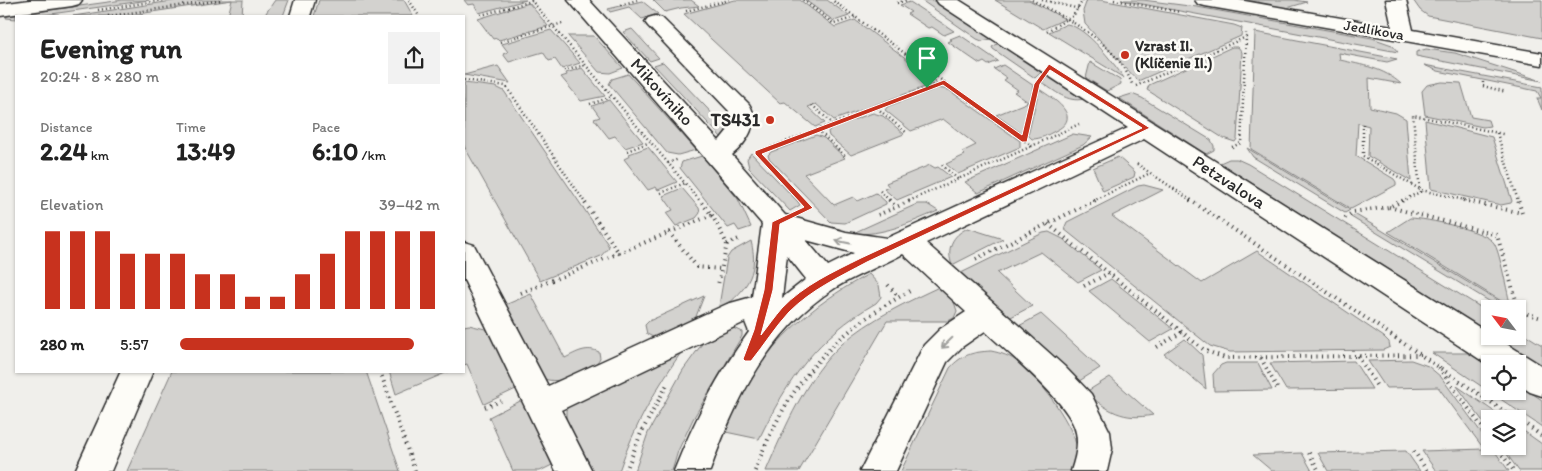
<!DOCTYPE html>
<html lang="en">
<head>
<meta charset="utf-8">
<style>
  :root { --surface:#fff; --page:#f2f2f2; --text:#222; --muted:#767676; --accent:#c8321e }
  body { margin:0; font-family:Itim,sans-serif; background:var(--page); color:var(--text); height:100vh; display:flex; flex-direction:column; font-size:19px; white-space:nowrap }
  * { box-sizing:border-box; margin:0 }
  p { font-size:16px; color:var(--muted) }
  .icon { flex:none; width:28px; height:28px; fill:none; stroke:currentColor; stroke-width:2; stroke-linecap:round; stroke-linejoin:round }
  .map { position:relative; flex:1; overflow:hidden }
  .side { position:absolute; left:15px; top:15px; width:450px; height:358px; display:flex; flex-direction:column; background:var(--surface); border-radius:0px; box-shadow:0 1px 4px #0004 }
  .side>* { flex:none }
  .needle { width:32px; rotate:302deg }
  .controls { position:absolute; left:1481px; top:300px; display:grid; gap:10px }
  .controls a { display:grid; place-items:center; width:45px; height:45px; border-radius:0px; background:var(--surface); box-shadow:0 1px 4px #0004; font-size:25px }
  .pin { position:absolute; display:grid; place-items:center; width:42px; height:42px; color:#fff; margin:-51px -21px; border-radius:50% 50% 50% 0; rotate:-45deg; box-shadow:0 0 5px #0007 }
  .pin .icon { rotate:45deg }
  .round { display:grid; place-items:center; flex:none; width:52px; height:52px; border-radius:0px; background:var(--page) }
  .headline { display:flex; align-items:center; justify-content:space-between; height:85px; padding:0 25px }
  h1 { font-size:28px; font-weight:700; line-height:38px }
  .figures { display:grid; grid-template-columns:repeat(3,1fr); gap:8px; height:85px; padding:5px 25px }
  .figures div { display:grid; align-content:center }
  .figures b { font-size:25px; font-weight:700 }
  .figures small { font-size:14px; font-weight:400 }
  .figures p { font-size:14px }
  .chart { height:140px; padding:10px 25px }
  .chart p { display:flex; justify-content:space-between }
  .chart svg { width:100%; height:90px; margin-top:5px; stroke:var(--accent); stroke-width:6 }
  ul { padding:0 25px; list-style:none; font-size:16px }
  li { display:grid; grid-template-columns:80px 60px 1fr; align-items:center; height:38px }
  li i { height:12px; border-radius:6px; background:var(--accent) }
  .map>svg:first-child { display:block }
  .green { fill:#d3d2cf; stroke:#7f7e7d }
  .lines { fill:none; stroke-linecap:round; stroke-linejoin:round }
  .minor-casing { stroke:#2b2b2b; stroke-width:3 }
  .path-far1 { stroke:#2b2b2b; stroke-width:2.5; stroke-dasharray:1 3; stroke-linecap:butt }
  .path { stroke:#2b2b2b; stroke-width:4; stroke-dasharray:1 4.5; stroke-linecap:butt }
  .minor { fill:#fdfcf7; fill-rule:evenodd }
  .oneway { stroke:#9e9e9b }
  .route { fill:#c8321e; stroke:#fff; fill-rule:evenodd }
  .poi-dot { fill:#c8321e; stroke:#fdfcf7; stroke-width:2 }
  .labels { text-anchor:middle; stroke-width:5; stroke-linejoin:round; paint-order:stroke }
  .far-street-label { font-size:15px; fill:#2b2b2b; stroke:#fdfcf7 }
  .far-poi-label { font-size:15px; font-weight:bold; fill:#2b2b2b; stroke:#fdfcf7; text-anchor:start }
  .street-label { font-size:18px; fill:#2b2b2b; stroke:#fdfcf7 }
  .poi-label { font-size:18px; font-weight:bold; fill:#2b2b2b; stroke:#fdfcf7; text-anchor:end }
</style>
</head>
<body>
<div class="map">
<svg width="1542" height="471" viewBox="0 0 1542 471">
  <rect width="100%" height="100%" fill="#f0efeb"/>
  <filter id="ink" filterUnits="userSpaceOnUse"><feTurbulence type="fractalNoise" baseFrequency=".02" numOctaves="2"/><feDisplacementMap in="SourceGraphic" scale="10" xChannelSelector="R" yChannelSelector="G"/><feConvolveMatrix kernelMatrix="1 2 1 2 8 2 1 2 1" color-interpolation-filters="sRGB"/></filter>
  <g filter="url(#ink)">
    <path class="green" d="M123,0H149L37,16H16V19L6,18L7,16Z
      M179,0H243L242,16H228L232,0L125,16H73Z
      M275,0H289L283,16H266V13Z
      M319,0H404L413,16H314Z
      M464,0H526L479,13L474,4L468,5Z
      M653,0H691L699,6L681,8L665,12Z
      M735,0H800L835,27L855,20L936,81L933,84L834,120L816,104L808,107L825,123L815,127L785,102L780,103L684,14Z
      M805,0H827L849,16L834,21Z
      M921,0H932L991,39L982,41L977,39Z
      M995,0H1029L1065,19L1043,29Z
      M1087,0H1101L1234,25L1242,28L1241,36L1138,81L1085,24L1083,11Z
      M1121,0H1143L1197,7L1372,38L1392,45L1398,52Z
      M1243,0H1294L1307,2L1287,8Z
      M1413,0H1542V38L1428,16L1420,10Z
      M642,1L658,14L642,19L629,7L610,12L608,9Z
      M910,2L954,31L944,35L932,27L928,28L907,14L911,12L900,5Z
      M529,3L548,26L499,40L497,38L493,39L478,19Z
      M1067,24C1087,28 1113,62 1124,78L1049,32Z
      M632,29L659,58L650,61L623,32Z
      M551,30L580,63L562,69L555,59L549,61L543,52L509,62L503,54L508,52L502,44Z
      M1255,32L1397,59L1387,62L1339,53L1340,60C1362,65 1384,68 1401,84L1369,78L1370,107L1396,113L1406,119L1411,181L1368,156L1369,126L1358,123L1356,156L1394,179L1396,182V185L1351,209L1251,149Z
      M960,35L998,61L988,65L984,62L980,64L948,42L952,40L950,39Z
      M568,36H594L623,68L610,73L599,72Z
      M999,43L1042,71L1035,78L993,49L992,47Z
      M1232,47H1238L1242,52L1237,139L1235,142L1223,138L1147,90L1149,85Z
      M1426,49L1455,53L1542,81L1416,56V52Z
      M663,62L725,127L726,130L722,138L654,65Z
      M1090,62L1120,80L1121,84L1107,91L1086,78Z
      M1003,65L1034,86L1022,134L996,115L1028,102L1014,92L1018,90L1004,80L1007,78L994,69Z
      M1424,65L1542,87V110L1537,98H1541L1537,91L1438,71Z
      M498,66L510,83L464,75Z
      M582,68L605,96L581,101L561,77L567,75L566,73Z
      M628,74L696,150L678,155L667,153L609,84L612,79Z
      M1047,75L1084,99C1067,103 1055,91 1041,82Z
      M1442,82L1461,83L1471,117L1488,120L1490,126L1483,127L1425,115L1422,91L1427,85Z
      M464,83L496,87L504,91L607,243L609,247L601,256L540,281L464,146Z
      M937,88L949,90L1020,141V147L958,174L946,164L965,155L962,152L976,145L943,119L911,131L885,110L888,106Z
      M1039,89C1054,99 1084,117 1055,131C1047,135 1041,139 1032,139L1028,135Z
      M1132,94L1142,98L1211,140L1214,146V150L1206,154L1119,98Z
      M609,100L643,142L625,148L615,136L609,138L594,119L600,117L592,106Z
      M873,113L883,116L904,134L851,155L829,136L828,132L832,127Z
      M1425,120L1492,137L1512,201L1511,203L1501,205L1431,189Z
      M1073,134L1092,137L1083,145L978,193L965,182Z
      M816,135L824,138L845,158L804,174L834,205L853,197L858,201L876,193L886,202V204L845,223L831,222L769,158L768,155L771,152Z
      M648,147L677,182L658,190L656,187L648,190L624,159L630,156L629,154Z
      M1247,148L1350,210L1345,213L1253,157Z
      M751,153L798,202L800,205L790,211L749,168L747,159Z
      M702,156L738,199L751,227L739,231L735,225L728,228L680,168L682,162Z
      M1118,157L1135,172L1134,177L1103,191L1093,168Z
      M1229,159H1237L1248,164L1490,313V333L1220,163Z
      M930,165L935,168L938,167L951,177L897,200L884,189L889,187L886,183Z
      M1144,185L1163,190L1112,216L1202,283L1257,251L1384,337L1389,342L1390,347L1383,350L1230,352L1210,346L1064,229L1067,222L1138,186Z
      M682,188L699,208L700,213L696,218L676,226L666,213L673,210L663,196Z
      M917,204H927L938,211C907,224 885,235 851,234Z
      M1356,215L1378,228L1512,309H1502L1351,217Z
      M1410,218C1425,218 1487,231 1494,243C1500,252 1507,293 1511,307L1388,232Z
      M968,228L1003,239L952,265C946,249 952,235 968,228Z
      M1049,232L1063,239L1101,270L1078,282L1041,252L997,273L1032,306L1007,319L961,273L1043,233Z
      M751,241C760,276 744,292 718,312L727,258L731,252Z
      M869,274L879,285L881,297L876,303C817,337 788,379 759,439L721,431C732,412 741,391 753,374C782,331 823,298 869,274Z
      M1111,279L1173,329L1150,342L1089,291Z
      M941,286L954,302L957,311L954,318L948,321H887L799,471H766C785,427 806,377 842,344C870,319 907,302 941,286Z
      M531,294L565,358C577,352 587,346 599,352L600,358C598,361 595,366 593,368C582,376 557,384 545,379L505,305Z
      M704,296L695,319L663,337H653L647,334L645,325L649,321Z
      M1041,314L1100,368L1076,383L1017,327Z
      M469,325L489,330L520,387L484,404L467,364L464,365V326Z
      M731,327L742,332V336L693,419L678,451L672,471H635L648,433L683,370L707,337Z
      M1518,330L1542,345V366L1495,336H1518Z
      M1185,339L1202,355L1206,389L1164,354Z
      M685,347C657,386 634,426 619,471H592L566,421V410L573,401Z
      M991,351C1001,353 1011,356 1019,363C1039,377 1070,421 1076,444C1078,453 1076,462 1076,471H901L950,368C962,354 974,352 991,351Z
      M1432,353H1471L1490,366V391H1518V384L1542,400V427Z
      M1411,360L1428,366L1441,377L1509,471H1436L1422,451L1484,449L1438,387L1386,388L1368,361Z
      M1354,361L1372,389L1286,390L1270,363Z
      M1226,363H1258L1272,390L1214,391L1213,374L1221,365Z
      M172,371H366L400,471H127Z
      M389,371H450L396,394Z
      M1110,377L1153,415C1124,421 1107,411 1086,392Z
      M1457,386L1505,419H1490V431Z
      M526,398L558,462L540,471H513L489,417Z
      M1518,427L1542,444V471H1519L1501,446H1518Z
      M1406,451L1420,471H1328L1318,453Z
      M1302,453L1312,471H1272L1253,455Z"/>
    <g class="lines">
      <defs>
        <path id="minor" d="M30,0H82L79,4L72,6L0,16V4Z
          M295,0H315L310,16H290Z
          M568,0H589L719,141L728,130L729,111L648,26L645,22L648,18L655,16L662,18L749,104C761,122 746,144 732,155L785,215L846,232L887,238L1128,128L939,4L936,0H959L1490,334V336H1494L1542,366V396L1530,392L1518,384V364H1490V366L1144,139L926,243L1064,366L1091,394L1110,432L1112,449L1107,471H1071C1076,456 1080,441 1074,426C1063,398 1008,353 985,331L962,347L947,362L896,471H860L924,345L940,329L966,312L903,254C881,266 856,275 835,288C770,329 734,402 710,471H674C694,421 717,375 749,332L745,322L561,410L592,471H556L464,280V242L474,245L548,386L727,304L752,297L762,224ZM806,240L854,253L828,266ZM787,255L806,279L782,298Z
          M1195,0H1239L1392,27L1386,0H1406L1413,30L1542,53V65L1205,6L1198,4Z
          M121,371H153L111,471H75Z"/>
      </defs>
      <use href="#minor" class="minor-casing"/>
      <path class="path-far1" d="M409,0L419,16
        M531,0L700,201
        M803,0L834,24L855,17
        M1032,0C1068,19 1117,43 1132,84
        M1042,0L1080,9
        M1114,0L1180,12
        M897,3L907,0
        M621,5L637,0
        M98,10L164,0
        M686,11L729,0
        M481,15L532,1
        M108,16L222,0
        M1047,31L1073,16L1083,0
        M500,42L563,23
        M564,71L585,65
        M464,80L506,86L584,201
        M944,82L1032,146L1079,124
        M1483,82V86L1506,92
        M1136,86L1246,37V33
        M590,104L612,97
        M812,105L833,124
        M877,108L907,133
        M1363,124V156L1421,190L1469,201
        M818,130L846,157
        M1497,133L1518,201
        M1024,140L1035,92
        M1232,147L1241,143L1246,37
        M764,150L944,82L832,0
        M627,151L650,142
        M668,163L679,159
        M1137,164L1192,201
        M942,165L959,180
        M880,191L890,201
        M661,193L685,183
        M909,201L1032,146
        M1093,201L1150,173
        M1402,201L1420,192L1413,115L1503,134"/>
      <path class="path" d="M889,200L896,207
        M1190,200L1516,419
        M1463,200L1522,213L1518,200
        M1389,207L1497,235L1518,307L1528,314L1542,318
        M712,215L727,244L718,285
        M878,215L912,200
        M1345,218L1353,212L1389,207L1404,200
        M1048,224L1204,350L1225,358L1421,355
        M669,232L697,267L721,269
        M727,244L739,239
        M619,253L712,215L699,200
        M976,259L1096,200
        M888,285L899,297
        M1084,286L1109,273
        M521,293L619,253L583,200
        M1157,347L1182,332
        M1358,356L1378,388
        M1261,358L1278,390
        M1439,368L1490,438
        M380,371L415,471
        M485,407L501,401
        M1518,419L1542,436
        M1496,446L1514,471
        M1414,451L1427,471
        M1309,453L1319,471
        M626,471L641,433L668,383
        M755,471C787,385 831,333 912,290"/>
      <use href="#minor" class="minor"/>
    </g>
    <defs><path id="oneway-shaft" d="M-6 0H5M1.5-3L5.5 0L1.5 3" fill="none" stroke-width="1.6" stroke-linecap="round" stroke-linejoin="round" transform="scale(1.25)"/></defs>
    <g class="oneway">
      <use href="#oneway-shaft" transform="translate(843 242) rotate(-168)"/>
      <use href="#oneway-shaft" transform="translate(947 343) rotate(136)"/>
    </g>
  </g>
  <path class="route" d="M1049,64L1150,128L867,262C839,277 811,290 789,312C775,327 764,345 751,361H745L743,359L754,330L764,290L772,222L804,207L755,154V151L944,80L1022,135L1034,84ZM1050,70L1142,128L861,258C833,272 804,285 782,308C775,316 768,326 761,335L773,290L780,224L813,208L762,154L943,85L1022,142H1027L1040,84Z"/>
  <g class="poi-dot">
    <circle cx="1125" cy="55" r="5"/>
    <circle cx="770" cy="120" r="5"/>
  </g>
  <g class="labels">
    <g class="far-street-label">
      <text transform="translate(1374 30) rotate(10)" y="5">Jedlíkova</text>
    </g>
    <g class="far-poi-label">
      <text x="1135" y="51">Vzrast II.<tspan x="1135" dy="17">(Klíčenie II.)</tspan></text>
    </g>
    <g class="street-label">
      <text transform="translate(662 92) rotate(48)" y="6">Mikovíniho</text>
      <text transform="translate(1229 182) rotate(33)" y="6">Petzvalova</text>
    </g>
    <g class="poi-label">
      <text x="760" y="126">TS431</text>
    </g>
  </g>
</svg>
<div class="controls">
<a><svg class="needle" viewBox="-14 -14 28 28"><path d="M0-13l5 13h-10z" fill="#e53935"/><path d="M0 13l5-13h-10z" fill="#767676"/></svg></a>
<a><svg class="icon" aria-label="locate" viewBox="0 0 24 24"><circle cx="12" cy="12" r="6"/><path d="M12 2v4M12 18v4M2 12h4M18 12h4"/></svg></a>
<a><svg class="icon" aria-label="layers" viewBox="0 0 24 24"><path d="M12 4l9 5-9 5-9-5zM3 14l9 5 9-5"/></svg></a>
</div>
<div class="pin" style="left:927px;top:88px;background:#1e9e55"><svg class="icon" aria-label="arrive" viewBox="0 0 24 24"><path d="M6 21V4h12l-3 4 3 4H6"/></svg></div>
<section class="side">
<div class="headline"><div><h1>Evening run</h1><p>20:24 · 8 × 280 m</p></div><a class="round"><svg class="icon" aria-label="share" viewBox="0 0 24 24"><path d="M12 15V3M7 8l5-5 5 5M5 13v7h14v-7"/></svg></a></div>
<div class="figures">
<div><p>Distance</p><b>2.24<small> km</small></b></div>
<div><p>Time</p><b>13:49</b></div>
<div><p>Pace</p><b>6:10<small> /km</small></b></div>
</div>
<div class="chart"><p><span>Elevation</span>39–42 m</p>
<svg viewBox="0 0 160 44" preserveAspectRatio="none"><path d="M5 44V6M15 44V6M25 44V6M35 44V17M45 44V17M55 44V17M65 44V27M75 44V27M85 44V38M95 44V38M105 44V27M115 44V17M125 44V6M135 44V6M145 44V6M155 44V6"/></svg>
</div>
<ul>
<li><b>280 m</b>5:57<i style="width:90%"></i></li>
</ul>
</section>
</div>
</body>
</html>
